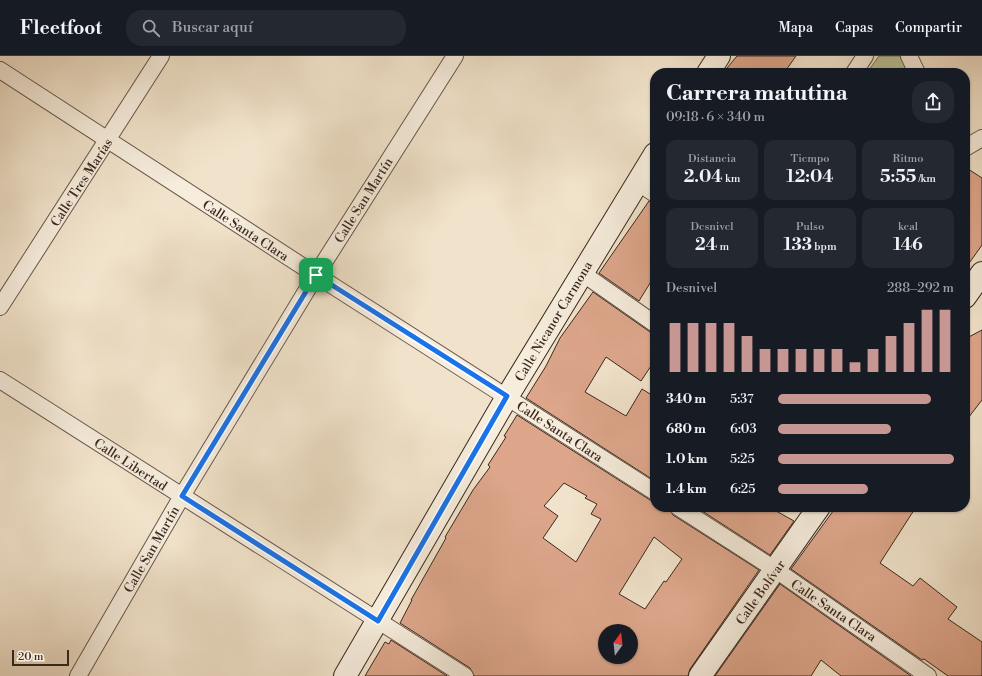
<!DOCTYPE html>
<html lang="es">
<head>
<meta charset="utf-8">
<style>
  :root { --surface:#171b24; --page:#242831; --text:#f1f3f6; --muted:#9ea1a6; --line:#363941; --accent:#c59692 }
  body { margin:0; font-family:"Libre Bodoni",serif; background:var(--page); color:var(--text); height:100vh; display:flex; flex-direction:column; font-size:15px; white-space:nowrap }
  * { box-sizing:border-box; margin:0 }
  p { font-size:13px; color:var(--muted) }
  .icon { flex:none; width:22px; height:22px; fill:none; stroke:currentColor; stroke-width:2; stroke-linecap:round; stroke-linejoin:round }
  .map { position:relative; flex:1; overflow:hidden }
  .details { position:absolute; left:650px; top:12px; width:320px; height:444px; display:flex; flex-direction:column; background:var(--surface); border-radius:16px; box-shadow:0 1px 3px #0004 }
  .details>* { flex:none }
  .needle { width:26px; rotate:15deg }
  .fabs { position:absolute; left:598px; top:568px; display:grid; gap:8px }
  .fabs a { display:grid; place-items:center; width:40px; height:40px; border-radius:50%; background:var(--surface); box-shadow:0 1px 3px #0004; font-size:20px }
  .scale { position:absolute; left:12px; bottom:10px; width:57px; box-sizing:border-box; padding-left:4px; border:2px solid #3a281f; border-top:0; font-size:11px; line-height:14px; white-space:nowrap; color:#3a281f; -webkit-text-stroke:3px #f6eddd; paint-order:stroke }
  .pin { position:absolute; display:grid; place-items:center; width:34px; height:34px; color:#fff; margin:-17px; border-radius:8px; box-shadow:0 2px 6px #0006 }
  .round { display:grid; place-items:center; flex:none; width:42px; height:42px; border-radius:16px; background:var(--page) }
  .headline { display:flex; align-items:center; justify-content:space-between; height:68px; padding:0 16px }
  h1 { font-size:22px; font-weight:700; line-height:30px }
  .stats { display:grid; grid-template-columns:repeat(3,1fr); gap:6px; height:68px; padding:4px 16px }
  .stats div { display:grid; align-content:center; border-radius:10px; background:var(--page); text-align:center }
  .stats b { font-size:17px; font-weight:700 }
  .stats small { font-size:11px; font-weight:400 }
  .stats p { font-size:11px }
  .chart { height:112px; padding:8px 16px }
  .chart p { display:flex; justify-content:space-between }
  .chart svg { width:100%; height:72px; margin-top:4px; stroke:var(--accent); stroke-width:6 }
  ul { padding:0 16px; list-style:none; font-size:13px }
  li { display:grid; grid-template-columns:64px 48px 1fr; align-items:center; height:30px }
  li i { height:10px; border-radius:5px; background:var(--accent) }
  header { display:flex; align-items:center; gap:24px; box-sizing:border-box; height:56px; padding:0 20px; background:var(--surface); border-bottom:1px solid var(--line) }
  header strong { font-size:19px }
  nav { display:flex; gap:22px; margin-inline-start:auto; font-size:14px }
  .search { width:280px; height:36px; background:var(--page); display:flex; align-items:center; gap:10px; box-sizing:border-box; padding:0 14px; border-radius:16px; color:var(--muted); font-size:15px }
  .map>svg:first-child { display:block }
  .green { fill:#bac497; stroke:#7a765b }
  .building { fill:#dda68b; stroke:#3a281f; fill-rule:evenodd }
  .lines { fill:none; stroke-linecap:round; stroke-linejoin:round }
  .street-casing { stroke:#68574a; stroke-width:18 }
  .secondary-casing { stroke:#3a281f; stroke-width:24 }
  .street { stroke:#f6eddd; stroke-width:16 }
  .secondary { stroke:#f6eddd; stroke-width:22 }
  .route-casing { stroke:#fff; stroke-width:8 }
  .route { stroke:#1a73e8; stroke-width:5 }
  .labels { text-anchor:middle; stroke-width:3; stroke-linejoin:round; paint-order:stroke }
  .street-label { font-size:13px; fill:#3a281f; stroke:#f6eddd }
</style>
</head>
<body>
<header>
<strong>Fleetfoot</strong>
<div class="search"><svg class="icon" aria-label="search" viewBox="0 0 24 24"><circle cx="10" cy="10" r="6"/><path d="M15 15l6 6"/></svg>Buscar aquí</div>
<nav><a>Mapa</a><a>Capas</a><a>Compartir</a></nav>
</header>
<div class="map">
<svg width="982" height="620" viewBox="0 0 982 620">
  <rect width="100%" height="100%" fill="#f1e3cb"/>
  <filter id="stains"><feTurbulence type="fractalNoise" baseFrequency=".005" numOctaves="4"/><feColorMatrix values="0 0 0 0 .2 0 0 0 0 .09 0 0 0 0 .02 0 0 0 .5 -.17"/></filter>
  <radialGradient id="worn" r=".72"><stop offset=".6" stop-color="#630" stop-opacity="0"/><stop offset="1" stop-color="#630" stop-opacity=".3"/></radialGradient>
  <path class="green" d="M879,0H900L909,17H867Z"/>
  <path class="building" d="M737,0H796L784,17H723Z
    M965,111L982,122V189L965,213Z
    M649,145L655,147V219L639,245L599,217Z
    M593,236L650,276L655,277V304L641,325L606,301L585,336L626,360L642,333L655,341V425L526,342L546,310L560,282Z
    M982,274V344L965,366V283Z
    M517,359L650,444L655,445V451H669L673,459L759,514L690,613L688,620H474L470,612L400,567L412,544H411L446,482L445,481L473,434L490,411L488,409L506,381L504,380ZM564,427L587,440L585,442L597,448L591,458L601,463L576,506L543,482L558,460L544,450ZM654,481L682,503L666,526L664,525L645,553L619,538ZM605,575H631V601H605Z
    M696,451H769L794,465L770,499Z
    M836,451H916L880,507L913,530L920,522L957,551L948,563L982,586V620H948L924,603L922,604L791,513Z
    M780,528L911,620H841L821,604L811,620H715Z
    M391,584L447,620H365L385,586L389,588Z"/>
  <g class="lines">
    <defs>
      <path id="street" d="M909,0L917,17
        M0,14L316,219L655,436
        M854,17L865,0
        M965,92L982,82
        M637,126L655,138
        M582,217L655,268
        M0,251L161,0
        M0,324L465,620
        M678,451L776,514L928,620
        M78,620L182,440L316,219L455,0"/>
      <path id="secondary" d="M708,17L719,0
        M965,241L982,217
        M345,620L507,341L655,98
        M700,620L819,451"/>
    </defs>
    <use href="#street" class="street-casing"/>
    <use href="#secondary" class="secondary-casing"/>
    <use href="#street" class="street"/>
    <use href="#secondary" class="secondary"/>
  </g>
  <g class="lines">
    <defs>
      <path id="route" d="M316,219L507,340L378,565L182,440Z"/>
    </defs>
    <use href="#route" class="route-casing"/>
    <use href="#route" class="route"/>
  </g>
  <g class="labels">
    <g class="street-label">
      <text transform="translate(81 126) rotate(-57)" y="5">Calle Tres Marías</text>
      <text transform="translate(363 144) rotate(-58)" y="5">Calle San Martín</text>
      <text transform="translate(246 174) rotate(33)" y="5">Calle Santa Clara</text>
      <text transform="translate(553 265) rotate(-59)" y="5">Calle Nicanor Carmona</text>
      <text transform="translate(560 375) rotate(33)" y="5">Calle Santa Clara</text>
      <text transform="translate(131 408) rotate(33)" y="5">Calle Libertad</text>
      <text transform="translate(151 493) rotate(-60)" y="5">Calle San Martín</text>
      <text transform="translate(760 536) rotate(-55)" y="5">Calle Bolívar</text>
      <text transform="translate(834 554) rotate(34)" y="5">Calle Santa Clara</text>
    </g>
  </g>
  <rect width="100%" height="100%" filter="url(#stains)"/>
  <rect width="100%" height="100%" fill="url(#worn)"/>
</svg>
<div class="fabs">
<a><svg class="needle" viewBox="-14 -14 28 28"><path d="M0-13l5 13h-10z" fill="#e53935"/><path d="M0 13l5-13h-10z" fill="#9ea1a6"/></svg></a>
</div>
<div class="scale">20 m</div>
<div class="pin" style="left:316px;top:219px;background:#1e9e55"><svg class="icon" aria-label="arrive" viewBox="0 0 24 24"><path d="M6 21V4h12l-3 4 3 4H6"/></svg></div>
<section class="details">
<div class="headline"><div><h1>Carrera matutina</h1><p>09:18 · 6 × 340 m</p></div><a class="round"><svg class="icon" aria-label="share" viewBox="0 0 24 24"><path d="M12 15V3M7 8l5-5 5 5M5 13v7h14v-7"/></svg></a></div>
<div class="stats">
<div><p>Distancia</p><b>2.04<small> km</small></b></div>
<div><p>Tiempo</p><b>12:04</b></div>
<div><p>Ritmo</p><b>5:55<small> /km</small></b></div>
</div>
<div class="stats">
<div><p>Desnivel</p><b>24<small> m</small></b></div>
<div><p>Pulso</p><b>133<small> bpm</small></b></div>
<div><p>kcal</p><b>146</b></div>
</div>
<div class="chart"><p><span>Desnivel</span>288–292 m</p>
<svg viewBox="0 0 160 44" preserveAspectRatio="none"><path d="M5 44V14M15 44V14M25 44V14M35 44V14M45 44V22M55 44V30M65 44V30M75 44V30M85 44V30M95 44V30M105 44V38M115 44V30M125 44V22M135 44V14M145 44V6M155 44V6"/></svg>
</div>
<ul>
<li><b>340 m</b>5:37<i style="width:87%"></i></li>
<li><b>680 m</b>6:03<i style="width:64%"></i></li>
<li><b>1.0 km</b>5:25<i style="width:100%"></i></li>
<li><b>1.4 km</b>6:25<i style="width:51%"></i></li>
</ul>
</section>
</div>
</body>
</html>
